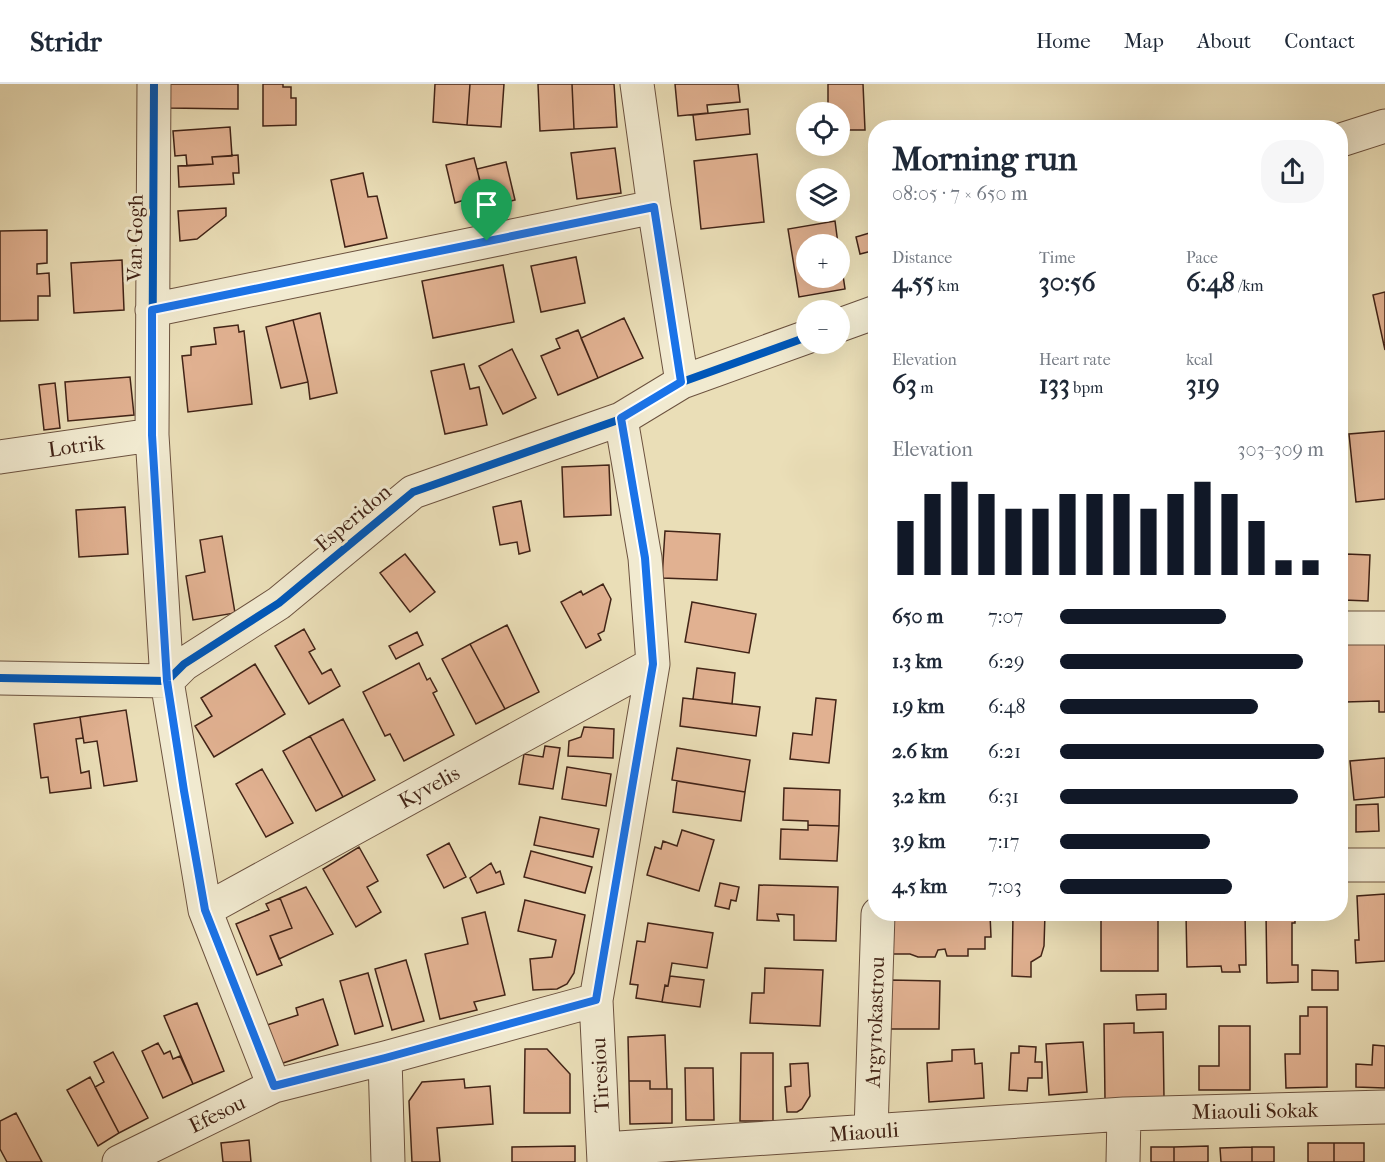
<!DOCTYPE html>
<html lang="en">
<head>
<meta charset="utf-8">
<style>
  :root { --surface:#fff; --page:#f6f6f7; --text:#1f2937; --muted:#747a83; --line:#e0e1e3; --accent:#111827 }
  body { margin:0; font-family:"IM FELL French Canon",serif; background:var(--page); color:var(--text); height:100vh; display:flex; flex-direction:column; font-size:22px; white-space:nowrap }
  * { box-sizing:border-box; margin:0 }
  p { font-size:20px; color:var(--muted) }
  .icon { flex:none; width:33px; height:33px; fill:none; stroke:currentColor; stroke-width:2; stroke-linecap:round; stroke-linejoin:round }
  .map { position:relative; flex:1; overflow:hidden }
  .details { position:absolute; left:868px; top:36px; width:480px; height:801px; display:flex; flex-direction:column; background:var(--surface); border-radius:24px; box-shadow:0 6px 24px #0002 }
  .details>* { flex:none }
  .controls { position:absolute; left:796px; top:18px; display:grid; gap:12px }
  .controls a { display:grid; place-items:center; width:54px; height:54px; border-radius:50%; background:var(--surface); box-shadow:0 6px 24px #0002; font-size:30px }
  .pin { position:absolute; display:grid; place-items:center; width:51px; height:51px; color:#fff; margin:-62px -26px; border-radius:50% 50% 50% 0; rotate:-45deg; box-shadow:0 0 6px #0007 }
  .pin .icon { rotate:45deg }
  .round { display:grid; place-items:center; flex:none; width:63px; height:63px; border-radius:24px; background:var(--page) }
  .headline { display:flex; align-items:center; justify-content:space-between; height:102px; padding:0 24px }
  h1 { font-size:33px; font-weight:800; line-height:45px }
  .metrics { display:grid; grid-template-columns:repeat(3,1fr); gap:9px; height:102px; padding:6px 24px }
  .metrics div { display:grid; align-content:center }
  .metrics b { font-size:26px; font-weight:800 }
  .metrics small { font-size:16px; font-weight:400 }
  .metrics p { font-size:16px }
  .chart { height:168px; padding:12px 24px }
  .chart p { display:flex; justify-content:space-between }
  .chart svg { width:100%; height:108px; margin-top:6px; stroke:var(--accent); stroke-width:6 }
  ul { padding:0 24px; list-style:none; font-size:20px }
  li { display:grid; grid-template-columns:96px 72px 1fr; align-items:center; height:45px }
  li i { height:15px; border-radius:8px; background:var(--accent) }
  header { display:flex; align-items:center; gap:36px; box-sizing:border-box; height:84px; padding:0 30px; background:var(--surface); border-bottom:2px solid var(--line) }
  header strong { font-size:28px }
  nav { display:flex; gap:33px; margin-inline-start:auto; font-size:21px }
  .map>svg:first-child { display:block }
  .building { fill:#e1b191; stroke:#422417; stroke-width:1.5 }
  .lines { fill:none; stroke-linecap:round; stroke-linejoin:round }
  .minor-casing { stroke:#6c523f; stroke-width:35 }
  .minor { stroke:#f1ead0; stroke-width:33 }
  .cycleway-casing { stroke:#f1ead0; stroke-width:11 }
  .cycleway { stroke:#0057b8; stroke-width:8 }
  .route-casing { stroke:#fff; stroke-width:12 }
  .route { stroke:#1a73e8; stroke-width:8 }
  .labels { text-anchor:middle; stroke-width:6; stroke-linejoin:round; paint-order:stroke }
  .street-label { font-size:21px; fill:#422417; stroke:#f1ead0 }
</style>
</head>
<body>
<header>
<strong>Stridr</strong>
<nav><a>Home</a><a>Map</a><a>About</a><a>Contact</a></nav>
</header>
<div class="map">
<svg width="1385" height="1078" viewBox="0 0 1385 1078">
  <rect width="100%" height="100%" fill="#eadeb7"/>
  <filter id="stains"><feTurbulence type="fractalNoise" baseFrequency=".00333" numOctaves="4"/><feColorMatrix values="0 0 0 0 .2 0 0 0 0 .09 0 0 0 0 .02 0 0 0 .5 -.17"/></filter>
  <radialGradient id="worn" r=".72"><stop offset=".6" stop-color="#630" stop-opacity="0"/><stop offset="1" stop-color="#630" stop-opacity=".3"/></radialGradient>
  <path class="building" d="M169,0H238V25L168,24Z
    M263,0H283V3H291V14H296V41L263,42Z
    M435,0H470L467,41L433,38Z
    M470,0H504L501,43L467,41Z
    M538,0H572L574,45L540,47Z
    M572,0H614L617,43L574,45Z
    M675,0H738L740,18L707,21L708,29L678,32Z
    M828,0H863L865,46H840V28H828Z
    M748,25L750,50L696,56L693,31Z
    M230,43L232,72L212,73L213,80L187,82L186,71L175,72L173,47Z
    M615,64L621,109L577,115L571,69Z
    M757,70L764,138L701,145L694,77Z
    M238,71L239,89H233L234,100L179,103L178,82L213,80L212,73Z
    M474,74L485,116L465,121L464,116L455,119L446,81Z
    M506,78L515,116L486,123L477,85Z
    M363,89L368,113L377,112L387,154L345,163L331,96Z
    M226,124V132L197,155L180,157L178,127Z
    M835,137L838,160H807V194H840V171L845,205L799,213L788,145Z
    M47,146V179L37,180V190L49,189L50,212H38V236L0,237V147Z
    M876,147V166L860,170L856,153Z
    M576,173L585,219L541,228L531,182Z
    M122,176L124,226L74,229L71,179Z
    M503,181L514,238L433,254L422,197Z
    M1385,208V266L1373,211Z
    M320,229L337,309L310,315L308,298L293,236Z
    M624,234L643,274L598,294L581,254Z
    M293,236L308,298L281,304L266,243Z
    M238,241L239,248L244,247L252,320L188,328L182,272L191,271V263L216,260L214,244Z
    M578,246L598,294L558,311L541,272L560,264L556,255Z
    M512,265L536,314L503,330L479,282Z
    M464,280L470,305L479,303L487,341L445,350L431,287Z
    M130,293L134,331L68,337L65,298Z
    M55,299L60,344L44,346L39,301Z
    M1385,347V415L1356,418L1349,350Z
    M609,381L611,431L564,433L562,383Z
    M521,417L530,467L519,470L517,458L500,461L493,423Z
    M125,423L128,470L79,473L76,426Z
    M665,447L720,450L717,496L662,494Z
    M222,452L235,529L193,536L186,492L205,488L200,456Z
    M405,470L435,508L410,528L380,489Z
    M1346,470L1370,471L1368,517L1344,516Z
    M603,500L611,515L604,547L598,550L601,556L586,564L561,518L581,507L583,511Z
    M692,518L756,530L749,569L685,558Z
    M507,541L539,608L505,625L470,560Z
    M304,545L315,565L309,568L322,590L331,585L340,602L309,620L275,562Z
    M417,548L423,561L396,575L389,562Z
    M1385,559V628H1379V617L1345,618L1344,560Z
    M470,560L505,625L476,640L442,575Z
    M419,579L427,596L430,594L437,607L433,609L454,651L404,677L390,650L385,652L363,608Z
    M255,580L285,630L214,673L195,642L212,632L201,614Z
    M697,584L735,589L732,620L693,615Z
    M683,614L760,623L756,652L680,642Z
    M816,614L836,616L829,679L790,675L793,649L812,651Z
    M126,626L137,697L104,702L97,657L84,659L80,633Z
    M80,633L83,654L76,655L81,689L89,687L91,704L50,709L48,693L41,694L34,640Z
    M343,635L375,696L343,713L310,652Z
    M584,643L614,645L613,674L568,672L569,657L581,653Z
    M310,652L343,713L316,727L283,667Z
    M545,662L560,664L553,705L519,700L524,670L543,673Z
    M677,664L750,676L745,708L672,696Z
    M1385,674V713L1354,716L1350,677Z
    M567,683L611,690L606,722L562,715Z
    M262,685L293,739L266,753L236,700Z
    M677,697L745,708L741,737L673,728Z
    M784,704L840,706L839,742L808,741V737L783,736Z
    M1378,720L1379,747L1356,748V721Z
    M540,733L599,745L593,773L534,761Z
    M808,741L839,742L837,777L780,775L781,745L808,746Z
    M682,746L714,756L699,807L647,791L655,763L661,765L663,757L677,762Z
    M449,759L466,793L444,804L427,771Z
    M359,763L378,797L367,803L381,828L356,843L323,785Z
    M531,767L592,783L585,809L524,793Z
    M491,779L496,789L500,787L504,800L477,809L470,794Z
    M720,799L739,803L736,817L731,816L729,825L715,822Z
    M759,801L838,803L836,857L794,856V831L777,830L779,837L757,836Z
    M306,803L333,850L279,875L270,852L292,844L280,814Z
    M1385,810V877L1356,879L1355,856H1359L1357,812Z
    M280,814L292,844L270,852L282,881L257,891L236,840L269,826L266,820Z
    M525,816L585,831L574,889L567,900L557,905L533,906L530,875L552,873L556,856L518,847Z
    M485,828L505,911L474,918L477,926L440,935L425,870L468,860L462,834Z
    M893,830H990L991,853H985V865H968V872H947L945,865L938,866L935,873H918L910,870H891Z
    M1013,830H1045L1044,862L1041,872L1031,878V893L1012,892Z
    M1101,830H1158V887H1101Z
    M1186,830H1245L1246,881H1239L1240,888H1222L1221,882L1187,883Z
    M1266,830H1295V839H1292V881H1298V898L1267,899Z
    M648,839L713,849L707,884L672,879L668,902L665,901L662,918L636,914L638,901L630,900L637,857L645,858Z
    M406,876L424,937L392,946L375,885Z
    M765,884L823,886L820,942L750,939L752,909H764Z
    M1312,886L1338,887V906H1312Z
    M368,889L383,942L355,950L340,897Z
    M670,892L704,896L700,923L662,918L665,901L668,902Z
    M890,896L940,897L939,945H890Z
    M1166,910V925L1137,926L1136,911Z
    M323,915L338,961L280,980L267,941L298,931L296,924Z
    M197,919L224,987L193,1000L164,932Z
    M1308,923H1327V1003L1286,1004L1285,970H1300V932H1308Z
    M1134,939V949L1163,948L1164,1014L1105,1015L1104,940Z
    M1219,942H1250V1006H1199V982H1219Z
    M665,951L667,1005H650V997H629L628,953Z
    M1083,958L1087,1008L1049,1011L1046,960Z
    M158,959L164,970L170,967L173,975L180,972L193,1000L163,1014L142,967Z
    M1373,961L1385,962V1004L1356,1003V980L1372,981Z
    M1019,962L1036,963L1035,978H1042V994H1028L1027,1007L1009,1006L1011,969H1019Z
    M525,965H547L570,990V1029H524Z
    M974,965L975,980L982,979L984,1014L929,1018L927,979L952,977V966Z
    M113,968L148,1034L119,1049L95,1003L104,998L94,978Z
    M741,969H773V1037H740Z
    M808,979L810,1012L802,1025L797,1028H787L785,1003L791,1002L790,980Z
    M685,984H713L714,1036H686Z
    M90,993L119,1049L98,1062L67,1006Z
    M464,995L465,1004L490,1002L493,1040L437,1044L440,1078H412L409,1017L422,998Z
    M629,997H650V1005H672V1039L630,1040Z
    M16,1029L42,1078H7L0,1065V1037Z
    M249,1056L251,1078H223L221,1059Z
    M1308,1059H1334V1078H1308Z
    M1334,1059H1364V1078H1334Z
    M575,1062V1078H512V1063Z
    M1208,1062V1078H1174V1063Z
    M1151,1063H1174V1078H1151Z
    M1252,1063H1274V1078H1252Z
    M1252,1063V1078H1221L1220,1064Z"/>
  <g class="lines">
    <defs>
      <path id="minor" d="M154,0L152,351L167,597L205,826L274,1002
        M637,0L654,123
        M1341,56L1385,42
        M152,226L654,123L682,298
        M840,241L876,228
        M0,373L152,351
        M1341,544H1385
        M0,594L167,597L184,580L279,519L413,408L621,335L682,298L807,253
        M1341,781H1385
        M205,826L653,580
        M385,974L388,1078
        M871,1047L878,830
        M604,1065L1124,1030L1385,1023
        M119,1078L274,1002L385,974L596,916
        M604,1078L596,916L653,580L645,474L621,335
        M1123,1078L1124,1030"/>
    </defs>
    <use href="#minor" class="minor-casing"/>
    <use href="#minor" class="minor"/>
    <defs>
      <path id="cycleway" d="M154,0L152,351L167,597L205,826L274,1002
        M0,594L167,597L184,580L279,519L413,408L621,335L682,298L807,253"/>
    </defs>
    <use href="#cycleway" class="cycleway-casing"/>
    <use href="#cycleway" class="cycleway"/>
  </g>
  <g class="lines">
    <defs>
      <path id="route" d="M654,123L681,298L621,334L645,474L653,580L596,916L385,974L274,1002L205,826L184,707L167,597L152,351V226Z"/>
    </defs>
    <use href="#route" class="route-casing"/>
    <use href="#route" class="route"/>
  </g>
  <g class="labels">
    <g class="street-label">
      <text transform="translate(135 154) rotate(-89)" y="7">Van Gogh</text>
      <text transform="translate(76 362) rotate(-8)" y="7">Lotrik</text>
      <text transform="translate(353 434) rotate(-40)" y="7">Esperidon</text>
      <text transform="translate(429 703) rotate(-29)" y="7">Kyvelis</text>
      <text transform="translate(875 938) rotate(-88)" y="7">Argyrokastrou</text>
      <text transform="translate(600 991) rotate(-93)" y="7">Tiresiou</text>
      <text transform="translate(1255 1027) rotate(-1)" y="7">Miaouli Sokak</text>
      <text transform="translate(217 1030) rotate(-26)" y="7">Efesou</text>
      <text transform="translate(864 1048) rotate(-4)" y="7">Miaouli</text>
    </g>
  </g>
  <rect width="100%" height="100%" filter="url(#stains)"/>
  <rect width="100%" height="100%" fill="url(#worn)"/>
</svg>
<div class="controls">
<a><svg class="icon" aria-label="locate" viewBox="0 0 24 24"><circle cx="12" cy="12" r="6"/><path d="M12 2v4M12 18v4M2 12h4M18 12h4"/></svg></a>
<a><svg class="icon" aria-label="layers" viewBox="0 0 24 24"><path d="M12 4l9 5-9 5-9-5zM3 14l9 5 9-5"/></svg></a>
<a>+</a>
<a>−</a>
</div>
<div class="pin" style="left:487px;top:157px;background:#1e9e55"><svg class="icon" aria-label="arrive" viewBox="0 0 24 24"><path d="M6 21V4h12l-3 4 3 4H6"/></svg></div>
<section class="details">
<div class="headline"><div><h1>Morning run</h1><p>08:05 · 7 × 650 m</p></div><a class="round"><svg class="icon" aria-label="share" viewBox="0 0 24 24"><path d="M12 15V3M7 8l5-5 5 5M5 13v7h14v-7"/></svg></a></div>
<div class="metrics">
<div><p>Distance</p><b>4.55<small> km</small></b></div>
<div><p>Time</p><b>30:56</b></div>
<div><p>Pace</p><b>6:48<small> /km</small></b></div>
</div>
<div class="metrics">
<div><p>Elevation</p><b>63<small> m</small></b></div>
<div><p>Heart rate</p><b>133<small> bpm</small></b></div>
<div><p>kcal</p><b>319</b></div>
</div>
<div class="chart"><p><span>Elevation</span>303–309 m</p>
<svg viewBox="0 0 160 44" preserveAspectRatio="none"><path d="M5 44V22M15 44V11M25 44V6M35 44V11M45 44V17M55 44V17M65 44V11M75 44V11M85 44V11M95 44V17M105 44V11M115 44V6M125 44V11M135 44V22M145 44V38M155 44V38"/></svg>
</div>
<ul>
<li><b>650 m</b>7:07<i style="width:63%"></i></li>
<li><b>1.3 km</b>6:29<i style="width:92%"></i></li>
<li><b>1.9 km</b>6:48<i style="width:75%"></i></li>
<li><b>2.6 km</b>6:21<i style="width:100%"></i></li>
<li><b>3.2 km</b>6:31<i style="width:90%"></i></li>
<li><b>3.9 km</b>7:17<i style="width:57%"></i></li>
<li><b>4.5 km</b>7:03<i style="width:65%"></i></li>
</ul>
</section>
</div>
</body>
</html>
